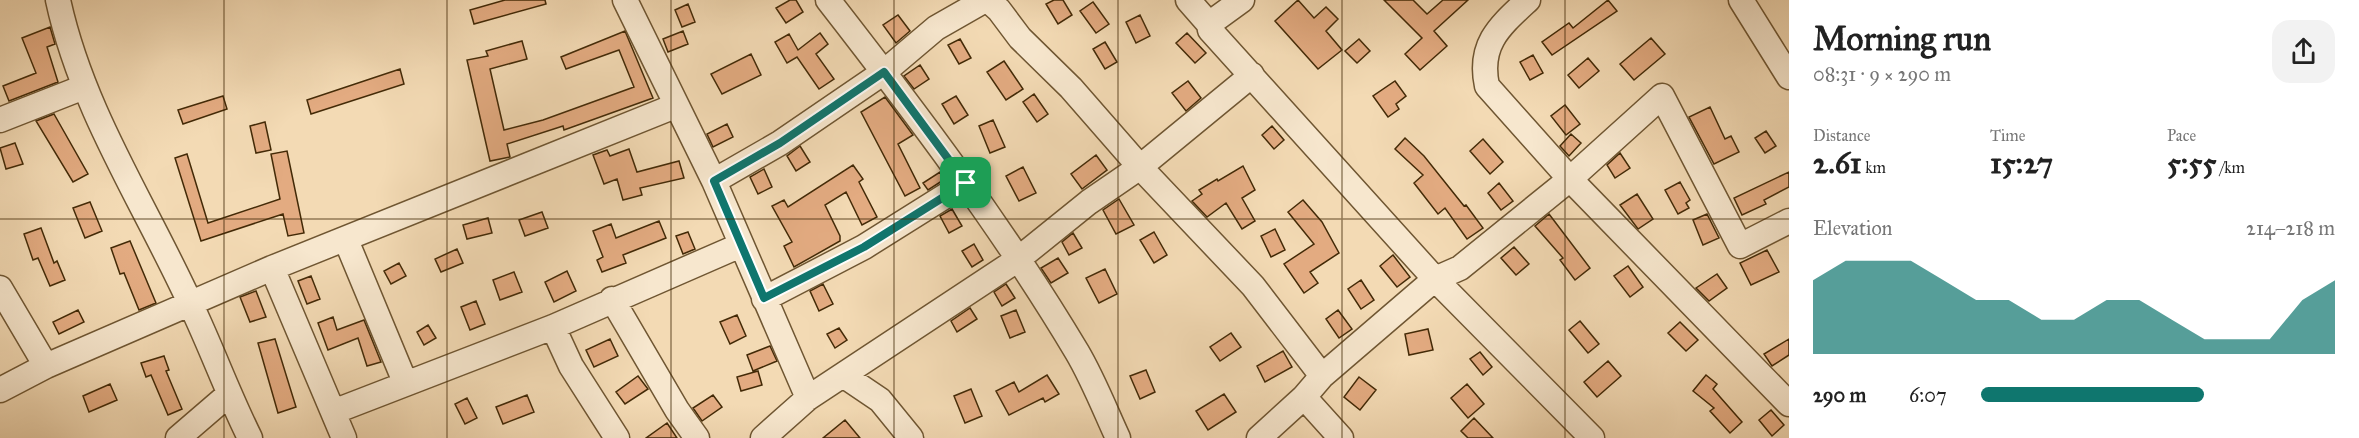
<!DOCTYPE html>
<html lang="en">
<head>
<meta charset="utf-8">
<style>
  :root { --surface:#fff; --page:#f2f2f2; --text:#222; --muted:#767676; --accent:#0f766e }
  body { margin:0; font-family:"IM FELL Great Primer",serif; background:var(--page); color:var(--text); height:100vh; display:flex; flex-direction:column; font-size:22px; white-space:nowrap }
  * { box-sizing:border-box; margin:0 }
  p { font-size:20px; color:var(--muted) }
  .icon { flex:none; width:33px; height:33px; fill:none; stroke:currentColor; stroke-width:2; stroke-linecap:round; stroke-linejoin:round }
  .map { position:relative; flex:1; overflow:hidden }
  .details { display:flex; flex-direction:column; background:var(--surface); width:570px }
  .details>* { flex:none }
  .pin { position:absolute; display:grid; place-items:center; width:51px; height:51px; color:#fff; margin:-26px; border-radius:12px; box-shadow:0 3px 9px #0006 }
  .round { display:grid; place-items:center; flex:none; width:63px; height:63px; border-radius:18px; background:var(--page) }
  .headline { display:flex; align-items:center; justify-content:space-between; height:102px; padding:0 24px }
  h1 { font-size:33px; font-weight:800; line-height:45px }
  .figures { display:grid; grid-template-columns:repeat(3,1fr); gap:9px; height:102px; padding:6px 24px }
  .figures div { display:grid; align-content:center }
  .figures b { font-size:30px; font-weight:800 }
  .figures small { font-size:16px; font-weight:400 }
  .figures p { font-size:16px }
  .chart { height:168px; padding:12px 24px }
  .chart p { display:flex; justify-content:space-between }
  .chart svg { width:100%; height:108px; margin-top:6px; fill:var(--accent); opacity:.7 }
  ul { padding:0 24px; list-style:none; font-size:20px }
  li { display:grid; grid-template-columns:96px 72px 1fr; align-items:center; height:45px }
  li i { height:15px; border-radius:8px; background:var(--accent) }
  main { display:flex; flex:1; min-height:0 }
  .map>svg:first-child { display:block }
  .building { fill:#e3ab81; stroke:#432a07; stroke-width:1.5 }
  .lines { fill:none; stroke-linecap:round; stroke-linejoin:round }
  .minor-casing { stroke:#6f5632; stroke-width:27 }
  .minor { stroke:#f7e7ce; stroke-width:24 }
  .route-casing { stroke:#fff; stroke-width:12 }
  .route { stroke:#0f766e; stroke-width:8 }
  .grid { fill:none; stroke:#432a07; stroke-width:1.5; stroke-opacity:0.55 }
</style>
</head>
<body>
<main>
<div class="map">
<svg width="1789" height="438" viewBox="0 0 1789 438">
  <rect width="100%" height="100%" fill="#f3dab4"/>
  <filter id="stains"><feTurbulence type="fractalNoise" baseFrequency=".00333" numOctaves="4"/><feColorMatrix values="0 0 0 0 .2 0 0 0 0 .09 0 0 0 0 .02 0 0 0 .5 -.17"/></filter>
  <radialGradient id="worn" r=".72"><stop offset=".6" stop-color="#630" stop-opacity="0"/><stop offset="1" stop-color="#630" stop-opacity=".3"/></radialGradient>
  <path class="building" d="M505,0H545L546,4L474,24L470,10Z
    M790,0H796L803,12L786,23L776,8Z
    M1054,0H1063L1072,15L1058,24L1046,4Z
    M1298,0L1314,18L1326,7L1338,19L1326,31L1342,50L1318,69L1275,21Z
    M1384,0H1413L1427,14L1443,0H1468L1434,31L1447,46L1420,70L1405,54L1422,38Z
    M1608,0L1617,11L1552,55L1542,42L1569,23L1573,28Z
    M1093,2L1109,24L1096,33L1080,11Z
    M688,4L695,22L682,27L675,10Z
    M898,15L910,31L896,43L883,25Z
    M1140,15L1150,36L1136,43L1126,22Z
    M50,27L55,44L47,47L58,82L9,101L3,86L36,73L22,38Z
    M625,31L653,98L564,130L563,126L507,144L510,157L490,161L467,60L488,56L486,51L522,41L527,59L490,69L504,130L543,120L634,87L619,50L566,69L561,57Z
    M683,31L688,44L668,52L663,39Z
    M820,33L828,44L816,54L834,79L819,89L797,57L787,63L775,42L789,34L798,50Z
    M1187,33L1206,53L1195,63L1176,43Z
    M1651,38L1665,54L1634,80L1620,64Z
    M960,39L971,58L959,64L948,45Z
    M1359,39L1370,51L1357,63L1345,51Z
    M1105,42L1117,62L1105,69L1093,49Z
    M751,54L761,75L722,94L711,74Z
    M1533,55L1543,73L1530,80L1520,62Z
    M1588,58L1599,71L1579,88L1568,75Z
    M1004,61L1023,89L1006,100L987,72Z
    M920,65L929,79L914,89L904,76Z
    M400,69L404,84L311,114L307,100Z
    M1188,81L1201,98L1186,111L1172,93Z
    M1395,81L1406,96L1396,104L1399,109L1388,117L1373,96Z
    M1034,94L1048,114L1037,122L1023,102Z
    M223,96L227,109L183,124L178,110Z
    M956,96L968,115L954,124L942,104Z
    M885,97L913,135L898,144L920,188L905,196L861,112Z
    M1565,105L1580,124L1566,135L1551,116Z
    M1710,107L1725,139L1731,136L1739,152L1714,164L1689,117Z
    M54,114L88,174L73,182L36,121Z
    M993,120L1005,147L990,153L979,126Z
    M265,122L271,150L256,153L250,126Z
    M727,124L733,137L713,147L707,134Z
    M1272,126L1284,140L1274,149L1262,135Z
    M1766,131L1776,146L1765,153L1755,138Z
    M1571,134L1581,143L1569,156L1560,146Z
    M1405,138L1424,156L1464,206L1466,205L1483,228L1467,239L1445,208L1438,214L1414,183L1423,175L1395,149Z
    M1483,139L1503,162L1490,174L1470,151Z
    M15,143L23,164L6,169L0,148Z
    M800,146L810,162L796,171L787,156Z
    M629,149L637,172L679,161L684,178L640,188L642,195L623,200L617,179L604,184L593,155L607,150L610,156Z
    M287,151L304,233L288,236L283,214L201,241L175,158L187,154L208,223L280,199L271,154Z
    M1620,153L1630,168L1615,178L1607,165Z
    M1096,155L1107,170L1082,189L1071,174Z
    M853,165L863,179L859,182L877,217L862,225L846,192L825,205L840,236V241L794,267L784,246L792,242L772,206L784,200L788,207Z
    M1243,166L1255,190L1242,198L1255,221L1242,229L1226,203L1207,217L1192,201L1202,194L1199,190L1217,179L1218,181Z
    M1023,167L1036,193L1019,201L1006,176Z
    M764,169L772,187L758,194L750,177Z
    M940,172L945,179L928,190L923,183Z
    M1789,172V187L1764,200L1766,204L1742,215L1734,198Z
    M1680,182L1690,200L1686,203L1689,208L1678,214L1665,190Z
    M1499,183L1513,201L1501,210L1488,193Z
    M1637,194L1653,219L1638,229L1620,205Z
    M1119,199L1134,225L1116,234L1103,210Z
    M1303,200L1322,222L1339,253L1310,272L1318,283L1304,293L1284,264L1314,244L1288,212Z
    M90,202L102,231L85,238L73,208Z
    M952,209L962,226L949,233L940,216Z
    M542,212L548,228L525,236L519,220Z
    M1549,214L1590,268L1575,280L1560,260L1563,258L1535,226Z
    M1707,214L1719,238L1703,245L1693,220Z
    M488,218L492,233L467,239L463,225Z
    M659,221L666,238L623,255L626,263L602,272L597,260L603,257L593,231L611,224L616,238Z
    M41,228L54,263L57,261L65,280L50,286L38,258L33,260L24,234Z
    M1275,229L1285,250L1271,257L1261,236Z
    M688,232L695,249L683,254L676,236Z
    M1154,232L1167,255L1154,263L1140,240Z
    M1073,233L1082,248L1069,255L1062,242Z
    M130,241L156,303L139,310L124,273L120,274L111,248Z
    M974,244L983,260L972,267L962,251Z
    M1514,247L1529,264L1516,275L1501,258Z
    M457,249L463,263L441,272L435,259Z
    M1767,250L1779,272L1751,285L1740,263Z
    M1393,255L1410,277L1397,287L1380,266Z
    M1058,258L1068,273L1051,283L1041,268Z
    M399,263L406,276L391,284L384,271Z
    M1628,266L1643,287L1630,297L1614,276Z
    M1105,269L1117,294L1099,303L1086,278Z
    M567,271L576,291L554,302L545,282Z
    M514,272L522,292L500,300L493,280Z
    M1717,274L1727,288L1709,301L1696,288Z
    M311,276L320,299L307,304L298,281Z
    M1361,280L1374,300L1361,309L1348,289Z
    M823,284L833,304L819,311L810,291Z
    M1006,284L1015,298L1002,306L994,292Z
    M256,291L266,317L250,322L240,297Z
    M476,301L485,324L470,330L461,307Z
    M970,308L977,319L957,332L951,321Z
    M78,310L84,322L59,334L53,322Z
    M1016,310L1025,332L1010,338L1001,316Z
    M1338,310L1352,329L1339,338L1326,319Z
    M737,315L746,336L730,344L720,322Z
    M333,317L337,330L364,320L381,362L367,366L358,338L328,350L318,323Z
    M1580,321L1599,344L1588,353L1569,330Z
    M1680,322L1698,340L1686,351L1668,333Z
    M428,325L436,338L424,345L417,332Z
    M839,328L847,340L835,348L827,334Z
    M1428,329L1433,350L1409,355L1405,334Z
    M1231,333L1241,347L1220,361L1210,347Z
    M275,339L296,407L278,413L258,343Z
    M610,339L618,356L594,367L586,350Z
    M1789,339V355L1772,366L1764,354Z
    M770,346L777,361L753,371L747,355Z
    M1283,351L1292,367L1265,382L1257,366Z
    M1480,352L1492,367L1483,375L1470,359Z
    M164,356L169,370L166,371L182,409L168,415L151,375L146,377L141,363Z
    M1608,361L1621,376L1597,397L1584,382Z
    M1146,370L1155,392L1140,399L1130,376Z
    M758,371L762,385L741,391L737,377Z
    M1047,375L1059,394L1045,402L1043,398L1009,415L996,391L1014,382L1019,392Z
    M1706,375L1717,384L1713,389L1742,422L1730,433L1710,411L1714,408L1693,391Z
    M638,376L648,389L625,404L616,392Z
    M1359,377L1376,390L1360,410L1344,397Z
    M110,384L117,400L89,412L83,396Z
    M1467,384L1484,404L1468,418L1451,398Z
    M971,389L982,416L965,423L954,396Z
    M1224,394L1236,412L1208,430L1196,411Z
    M527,395L534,412L503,424L496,407Z
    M713,395L722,407L702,421L693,408Z
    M467,398L477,418L465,424L455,404Z
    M1771,410L1784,425L1772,436L1759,420Z
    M1474,418L1493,438H1468L1461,431Z
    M845,420L860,438H823Z
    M667,423L677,438H646Z"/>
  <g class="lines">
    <defs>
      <path id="minor" d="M58,0C82,111 145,204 191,305C212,349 228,394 250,438
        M625,0L714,181L808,398
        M828,0C916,113 1003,228 1077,352C1093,379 1105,410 1118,438
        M988,0L999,10L1020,38L1071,88L1140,167L1253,286L1322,376
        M1188,0L1209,24L1210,30L1435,279L1592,438
        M1528,0C1500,26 1478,44 1487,86L1570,179L1789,404
        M1741,0L1789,77
        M1209,24L1242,0
        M0,120L84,87
        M714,181L780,143L884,72L936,28L985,0
        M346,240L405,382
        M272,268L344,438
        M0,288L46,366
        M612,299L677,410L697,438
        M764,299L864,247L966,183
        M553,327L571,366L617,438
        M843,375L880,400L911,438
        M0,390L46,366L272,268L675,106
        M1304,397L1341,438
        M333,412L553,327L741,245
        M178,438L228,395
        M763,438L808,398L1017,260L1089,202L1140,167L1252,75
        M1259,438L1304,397L1322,376L1435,279L1460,268L1570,179L1662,96L1740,246L1789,221"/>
    </defs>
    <use href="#minor" class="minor-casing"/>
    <use href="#minor" class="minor"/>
  </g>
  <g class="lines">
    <defs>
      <path id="route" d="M884,72L966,183L864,247L764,298L714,181L780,143Z"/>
    </defs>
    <use href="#route" class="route-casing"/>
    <use href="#route" class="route"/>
  </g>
  <path class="grid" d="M224,0V438M447,0V438M671,0V438M894,0V438M1118,0V438M1342,0V438M1565,0V438M0,219H1789"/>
  <rect width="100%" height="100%" filter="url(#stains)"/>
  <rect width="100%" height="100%" fill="url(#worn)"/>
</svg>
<div class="pin" style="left:966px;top:183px;background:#1e9e55"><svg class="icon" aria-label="arrive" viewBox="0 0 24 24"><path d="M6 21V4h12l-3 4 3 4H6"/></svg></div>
</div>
<section class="details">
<div class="headline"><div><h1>Morning run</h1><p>08:31 · 9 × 290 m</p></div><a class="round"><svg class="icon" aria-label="share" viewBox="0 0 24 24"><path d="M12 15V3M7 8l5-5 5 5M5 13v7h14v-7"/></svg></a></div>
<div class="figures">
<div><p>Distance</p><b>2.61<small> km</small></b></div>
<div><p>Time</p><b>15:27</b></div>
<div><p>Pace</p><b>5:55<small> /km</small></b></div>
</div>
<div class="chart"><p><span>Elevation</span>214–218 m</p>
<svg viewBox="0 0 160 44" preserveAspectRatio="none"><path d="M0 44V14L10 6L20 6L30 6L40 14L50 22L60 22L70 30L80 30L90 22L100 22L110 30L120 38L130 38L140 38L150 22L160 14V44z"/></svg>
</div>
<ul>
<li><b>290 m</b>6:07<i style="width:63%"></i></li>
</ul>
</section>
</main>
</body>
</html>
